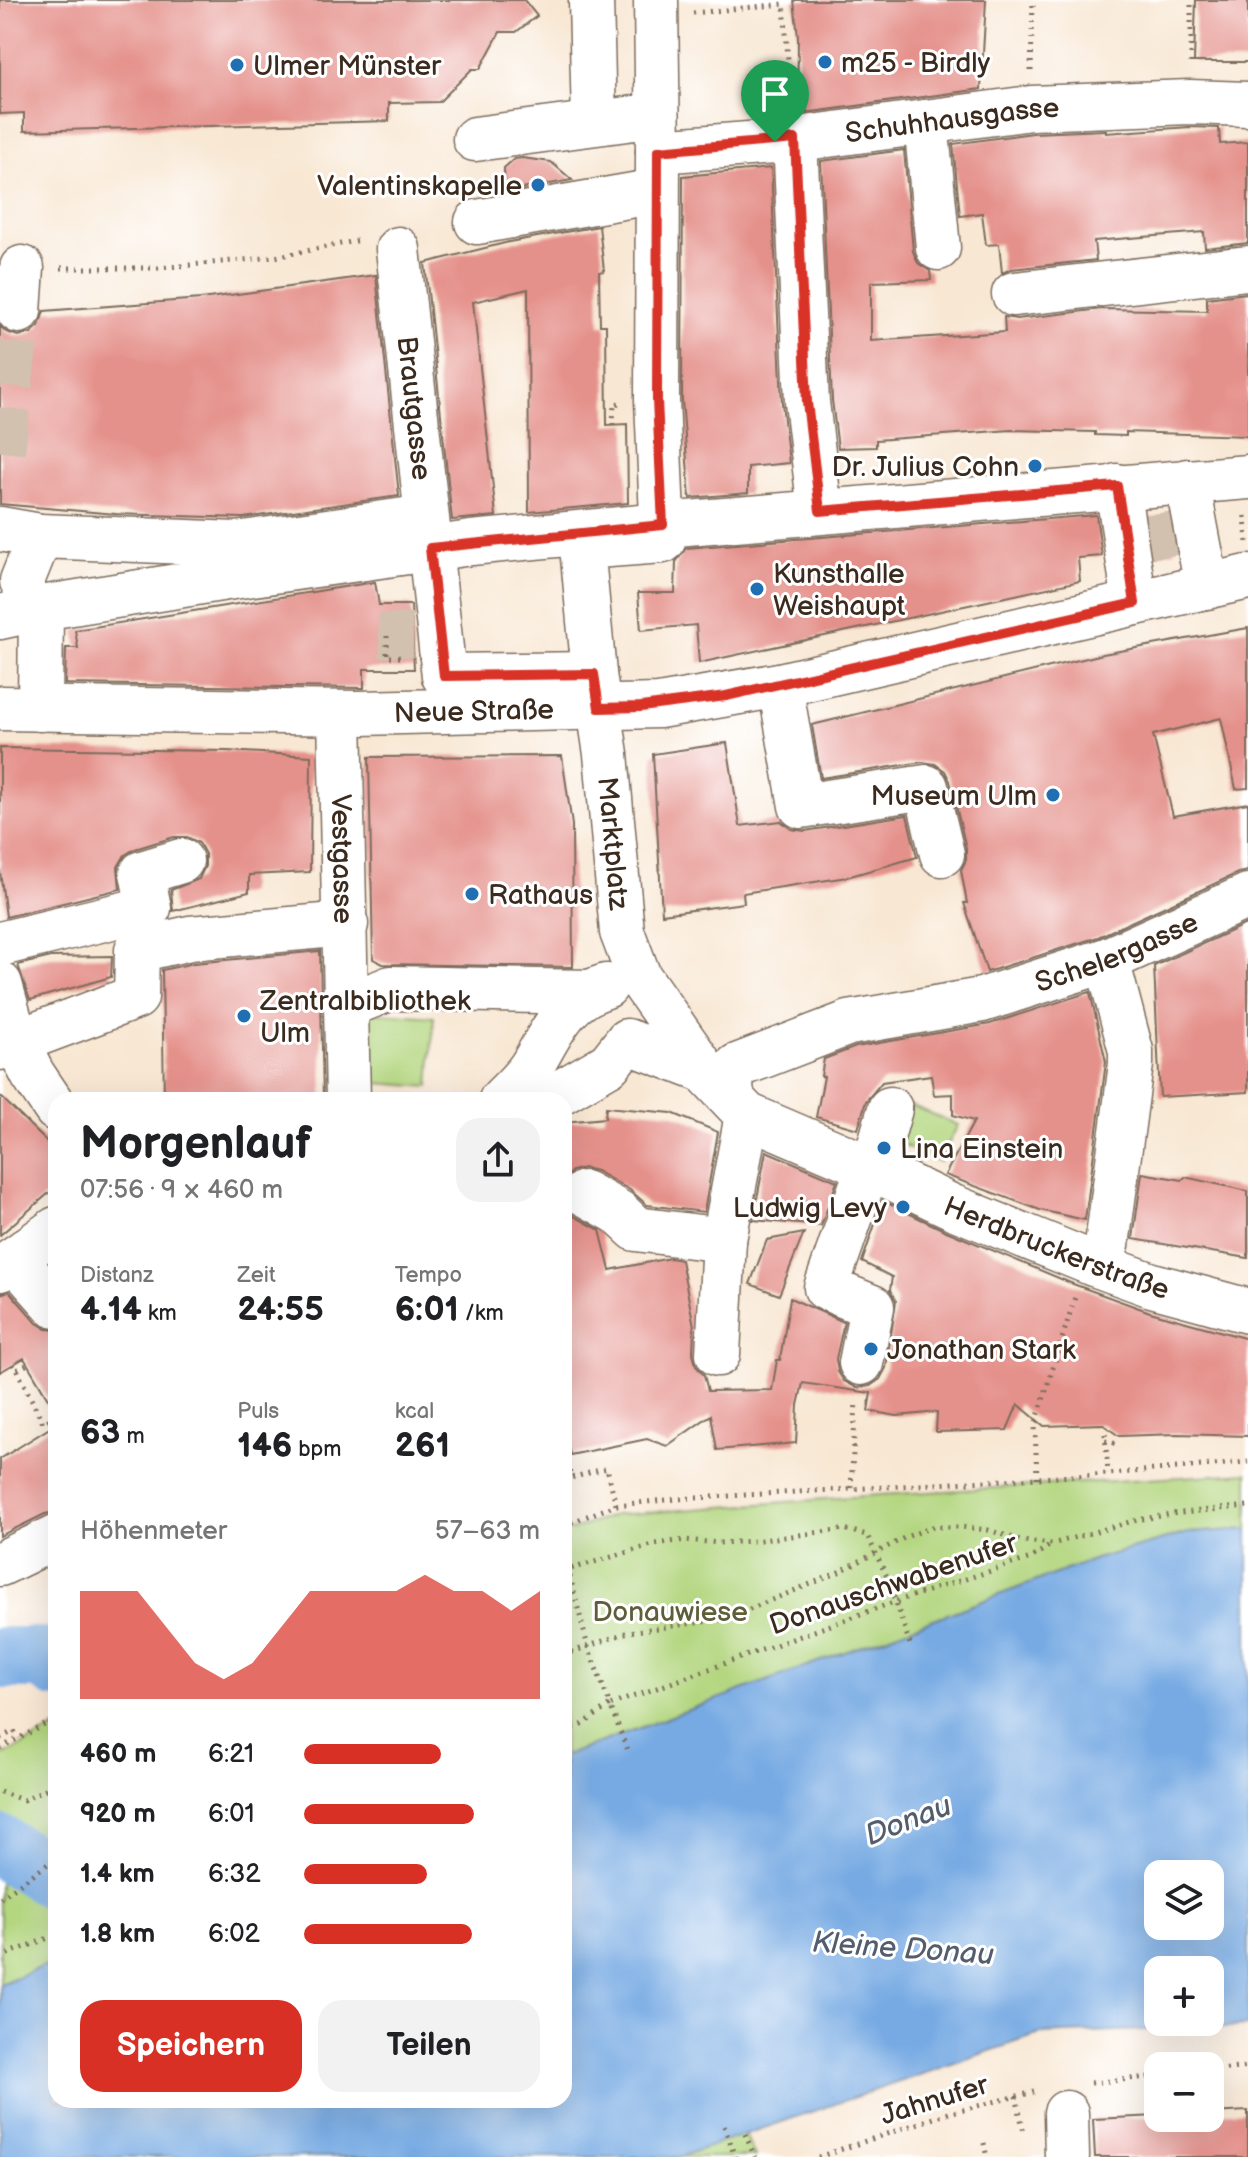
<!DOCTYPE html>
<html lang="de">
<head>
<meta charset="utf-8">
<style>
  :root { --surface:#fff; --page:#f2f2f2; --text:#202124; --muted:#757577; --accent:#d93025 }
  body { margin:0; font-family:"Balsamiq Sans",sans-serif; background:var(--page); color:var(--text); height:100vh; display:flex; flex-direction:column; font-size:30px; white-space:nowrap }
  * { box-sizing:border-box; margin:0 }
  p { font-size:26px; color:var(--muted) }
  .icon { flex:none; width:44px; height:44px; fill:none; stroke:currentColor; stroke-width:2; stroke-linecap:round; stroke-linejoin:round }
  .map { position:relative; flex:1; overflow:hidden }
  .details { position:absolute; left:48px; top:1092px; width:524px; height:1016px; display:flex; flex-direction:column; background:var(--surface); border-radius:24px; box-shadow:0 8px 32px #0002 }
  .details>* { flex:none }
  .buttons { position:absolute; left:1144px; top:1860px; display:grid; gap:16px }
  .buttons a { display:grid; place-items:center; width:80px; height:80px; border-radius:16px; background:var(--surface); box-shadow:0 8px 32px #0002; font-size:40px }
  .pin { position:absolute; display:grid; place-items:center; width:68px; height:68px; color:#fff; margin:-82px -34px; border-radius:50% 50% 50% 0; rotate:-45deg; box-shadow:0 0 8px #0007 }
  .pin .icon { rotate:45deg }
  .round { display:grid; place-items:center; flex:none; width:84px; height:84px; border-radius:24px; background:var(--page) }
  .overview { display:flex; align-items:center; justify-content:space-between; height:136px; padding:0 32px }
  h1 { font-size:44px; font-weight:700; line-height:60px }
  .metrics { display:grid; grid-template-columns:repeat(3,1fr); gap:12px; height:136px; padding:8px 32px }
  .metrics div { display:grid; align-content:center }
  .metrics b { font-size:34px; font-weight:700 }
  .metrics small { font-size:22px; font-weight:400 }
  .metrics p { font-size:22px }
  .chart { height:224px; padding:16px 32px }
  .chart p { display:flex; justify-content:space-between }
  .chart svg { width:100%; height:144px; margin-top:8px; fill:var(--accent); opacity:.7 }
  .primary-button { display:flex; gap:16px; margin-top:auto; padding:16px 32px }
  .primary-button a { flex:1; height:92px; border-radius:24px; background:var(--accent); color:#fff; font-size:32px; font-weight:700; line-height:92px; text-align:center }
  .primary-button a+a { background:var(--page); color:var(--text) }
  ul { padding:0 32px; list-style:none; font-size:26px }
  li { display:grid; grid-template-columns:128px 96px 1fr; align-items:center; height:60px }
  li i { height:20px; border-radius:10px; background:var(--accent) }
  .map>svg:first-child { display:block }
  .green { fill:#b3d67f; stroke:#77804e; stroke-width:2 }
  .water { fill:#77aae3; stroke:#596a80; stroke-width:2; fill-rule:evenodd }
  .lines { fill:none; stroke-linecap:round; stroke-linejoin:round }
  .river { stroke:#77aae3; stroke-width:62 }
  .building { fill:#e5918b }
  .minor-tunnel { stroke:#d2c1af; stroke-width:44; stroke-dasharray:44 22; stroke-linecap:butt }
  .minor-casing { stroke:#7d6c5d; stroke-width:47 }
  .path { stroke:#7d6c5d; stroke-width:5; stroke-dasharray:2 6; stroke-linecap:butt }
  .minor { stroke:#fff; stroke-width:44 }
  .route-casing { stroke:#fff; stroke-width:16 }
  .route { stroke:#d93025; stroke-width:10 }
  .poi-dot { fill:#1f6fb2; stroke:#fff; stroke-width:3 }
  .labels { text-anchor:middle; stroke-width:6; stroke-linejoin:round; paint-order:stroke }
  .poi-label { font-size:28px; fill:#3b2a1e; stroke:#fff; text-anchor:start }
  .street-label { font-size:28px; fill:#3b2a1e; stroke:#fff }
  .park-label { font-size:28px; fill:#5f5e3b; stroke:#fff }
  .water-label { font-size:30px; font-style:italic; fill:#535d6d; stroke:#fff }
</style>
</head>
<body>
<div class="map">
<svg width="1248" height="2157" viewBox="0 0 1248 2157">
  <rect width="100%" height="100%" fill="#fff"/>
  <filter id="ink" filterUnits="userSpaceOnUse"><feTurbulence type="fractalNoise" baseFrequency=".0125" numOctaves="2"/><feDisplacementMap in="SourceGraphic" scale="16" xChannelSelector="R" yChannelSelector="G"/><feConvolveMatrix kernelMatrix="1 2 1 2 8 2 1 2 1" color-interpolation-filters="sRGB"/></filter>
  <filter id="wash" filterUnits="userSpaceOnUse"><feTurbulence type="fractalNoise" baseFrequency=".006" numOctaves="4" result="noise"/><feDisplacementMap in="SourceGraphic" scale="32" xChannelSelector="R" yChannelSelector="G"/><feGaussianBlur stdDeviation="1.8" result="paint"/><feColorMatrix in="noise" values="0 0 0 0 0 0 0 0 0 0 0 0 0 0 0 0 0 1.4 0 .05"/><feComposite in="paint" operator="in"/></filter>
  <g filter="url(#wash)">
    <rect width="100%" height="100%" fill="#f8e7d3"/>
    <path class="green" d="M367,1012L434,1017L429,1087L362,1082Z
      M910,1105L958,1125L939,1162L894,1140Z
      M1248,1473V1529L1188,1533L1096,1559L564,1756V1533L615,1515L878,1495Z
      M56,1728V1961L0,1984V1757Z
      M745,2134L755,2157H679Z"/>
    <path class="water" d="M1248,1529V2026L1040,2034L679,2157H0V1984L56,1961V2100H564V1756L1096,1559L1188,1533ZM1210,1874V1926H1158V1874ZM1158,1970H1210V2022H1158Z"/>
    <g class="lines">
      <path class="river" d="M0,1658H45L56,1667
        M0,1846L56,1880"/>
    </g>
    <g id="blocks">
      <path class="building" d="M0,0H524L537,16L516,32H500L480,69H472L439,102L389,103V121L24,131V113L0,114Z
        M794,0H986L981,89L797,114L798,37Z
        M1196,0H1248V62H1194Z
        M1190,127L1219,128L1220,144L1248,142V243L1205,248L1204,232L1094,241L1096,260L1011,269L1002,273L999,244L986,245L982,213L960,216L953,144L1033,133L1106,130V133Z
        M904,150L913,251L918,263L930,271L931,280L871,282V341L1005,332L1004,317L1017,319L1102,309L1207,311V298L1248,293V436L1126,432V436L1095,435V432L1011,430L876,440V447L838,448L832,400L821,161Z
        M522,158L551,162L572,180L505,192L504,168L514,159Z
        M771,168L782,403L789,463L748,467V493L690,498L682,400L683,176Z
        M599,226L604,271L599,272L600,325H606L607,425L627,424L628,503L529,512L528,289L473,302L496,516L452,520L425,263L509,242Z
        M376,275L399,496L243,518L116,514L0,504V326L6,332L18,336L31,333L39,326L44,311L201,299Z
        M1096,515L1102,556L1078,558L1080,581L699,663L696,625L641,630L638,593H675L676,562L686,548Z
        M1168,516L1175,551L1153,554L1147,519Z
        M375,582L379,605H411L414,669H364V688L65,684L66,648H78L75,630Z
        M1248,628V788L1236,789L1221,718L1153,735L1173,816L1248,803V871L1238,873L1098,937L987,972L964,903H967L961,870L966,860V848L950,781L945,771L935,764L922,762L821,778L812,725L1103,654Z
        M727,743L740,826L781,821L791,829L805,831L907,815L917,857L847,877L743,893L744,903L662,914L653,754Z
        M0,748L227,751L311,756L310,872L249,875V892L173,911L171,890L199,879L205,866V854L199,843L187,837H174L135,849L125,855L118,867L120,889L6,917L0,871Z
        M562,756L572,825L573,967L383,964L373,959L369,757Z
        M1248,923V1092L1160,1097L1154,966Z
        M320,951L323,1100H164L162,970L194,963Z
        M112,956L111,977L30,1000L18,965L51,957Z
        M1090,992L1106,1062L1085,1220L1040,1210L945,1175L974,1121L953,1115V1094L934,1095L931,1075L882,1082L866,1101L858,1129L816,1117L824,1077L821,1076L824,1059L856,1047L990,1024Z
        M0,1096L49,1144L56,1155V1187L0,1235Z
        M606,1107L672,1113L718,1132L704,1212L647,1205L630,1190L596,1171L584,1168L572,1171L564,1179V1122L605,1118Z
        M766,1151L837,1181L821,1226L753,1220Z
        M1142,1173L1182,1180L1185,1177L1248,1191V1258L1133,1239Z
        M883,1201L944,1230L1073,1284L1150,1312L1248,1339V1436L1177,1434L1119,1436L1102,1424L1044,1426L1018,1404L1007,1430L936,1432L937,1412L897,1416L868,1411L871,1393L803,1383L798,1405L796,1443L717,1450L711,1415L667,1446L647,1439L570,1455L564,1429V1207L572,1215L600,1230L610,1270L670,1258L681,1260L694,1326L693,1353L696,1366L704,1375L708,1391L772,1390L777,1360H780L790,1298L844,1322L836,1359L838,1372L844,1381L857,1388L870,1386L880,1379L886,1368L896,1301L890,1290L892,1277L862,1262Z
        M804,1233L779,1295L750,1284L767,1240Z
        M9,1291L37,1323L47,1329L56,1330V1412L24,1358L0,1372V1294Z
        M56,1424V1512L45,1514L0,1536V1459Z
        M1248,2111V2157H1095L1093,2119L1158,2116V2118H1210V2113Z"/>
    </g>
  </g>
  <g filter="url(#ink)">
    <use href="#blocks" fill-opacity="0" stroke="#7d6c5d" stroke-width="2"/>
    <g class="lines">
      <path class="minor-tunnel" d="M3,452L19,311
        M1137,538L1176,533
        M379,636L413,635"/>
      <defs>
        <g id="minor">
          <path d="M591,0L594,122"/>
          <path d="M926,122L938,248"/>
          <path d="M475,139L657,115"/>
          <path d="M795,139L807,402L820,511"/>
          <path id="s1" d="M658,151L775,142L1031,108L1190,102L1248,104"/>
          <path d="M477,222L657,191"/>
          <path id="s2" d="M398,249L444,676L594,674L606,754L622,932L639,977L705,1071L747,1115L873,1169L953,1207L1094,1264L1152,1285L1248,1311"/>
          <path d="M1014,294L1248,268"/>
          <path d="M19,311L22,268"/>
          <path d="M1187,481L1207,587"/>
          <path d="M1117,486L1135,603"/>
          <path d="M0,529L40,536L236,544L426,517"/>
          <path d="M22,581L40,536"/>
          <path d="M0,617L41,608L239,576L471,543L663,525L1248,477"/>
          <path d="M594,674L582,547L663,541L657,400L658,151L656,0"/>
          <path d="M780,685L801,806L926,787L942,854"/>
          <path id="s3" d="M0,708L360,713L659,706L780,685L1248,577"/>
          <path d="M40,709L41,608"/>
          <path id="s4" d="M340,713L346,1006"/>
          <path d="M0,944L149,908L142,873L181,861"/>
          <path d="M0,984L16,1042L33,1075L56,1109"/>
          <path d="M0,1048L136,997L137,950L190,938L346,924"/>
          <path d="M348,1100L346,1006L391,988L591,992"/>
          <path d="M501,1100C511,1090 523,1079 531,1067C552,1033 563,999 606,986"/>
          <path d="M547,1100L609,1064L627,1041L705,1071"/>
          <path id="s5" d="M734,1101C729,1087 731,1079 737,1066L849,1023L982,1000L1107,960L1248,896"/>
          <path d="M873,1169L890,1109"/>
          <path d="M584,1193L618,1212L636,1229L724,1240L747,1115"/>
          <path d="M14,1259L56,1306"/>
          <path d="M1094,1264L1107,1245L1131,1064V1051L1107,960"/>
          <path d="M0,1269L56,1229"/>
          <path d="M718,1354L724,1240"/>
          <path d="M861,1363L872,1307L826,1288L868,1167"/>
          <path d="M0,1564L56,1537"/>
          <path d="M1066,2113L1067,2157"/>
        </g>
      </defs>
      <use href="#minor" class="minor-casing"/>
      <path class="path" d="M693,13L784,4L791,102
        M1191,63V0
        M1031,71L1033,0
        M61,268H158L275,257L361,240
        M613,425L614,404L620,403
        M1245,516L1247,542
        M387,636V657H402
        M13,1364L17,1370L28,1364
        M17,1370L43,1423L52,1418L56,1426
        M1105,1434L1108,1474
        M1105,1441L1117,1444
        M564,1448L571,1478L607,1468L616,1505
        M1037,1478L1035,1426L1075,1297
        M851,1488L856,1401
        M564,1525L616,1505L677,1499L1108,1474L1248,1462
        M564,1553L588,1647L610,1705L582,1725L564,1730
        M564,1571L655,1544L685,1540L719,1543L754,1541L844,1529L867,1535L887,1577L910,1644
        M564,1655L628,1632L725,1619L835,1574L906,1537L932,1527H960L988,1530L1024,1541L1052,1544L1137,1520L1172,1514L1248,1506
        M0,1738L14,1731L19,1738
        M0,1748L56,1719
        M627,1749L610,1705L897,1601L1031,1558L1052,1544
        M0,1792L23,1800L56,1784
        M0,1898L56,1858
        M0,1957L56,1935
        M1210,2071L1248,2067
        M1091,2083L1158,2076
        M1016,2096L1024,2133
        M724,2126L735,2157
        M745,2134L755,2157
        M984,2143L986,2153
        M818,2157L949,2113L1034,2092"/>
      <use href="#minor" class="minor"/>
    </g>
  </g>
  <g class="lines" filter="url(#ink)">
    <defs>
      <path id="route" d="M795,139L807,402L820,511L1117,486L1135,603L726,696L641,707L599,708L594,674L444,676L430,548L663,525L657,400L658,151Z"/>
    </defs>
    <use href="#route" class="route-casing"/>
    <use href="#route" class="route"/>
  </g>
  <g class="poi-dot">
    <circle cx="825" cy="62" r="8"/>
    <circle cx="237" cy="65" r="8"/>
    <circle cx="538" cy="185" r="8"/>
    <circle cx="1035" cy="466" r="8"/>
    <circle cx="757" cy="589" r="8"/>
    <circle cx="1053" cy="795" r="8"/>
    <circle cx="472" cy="894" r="8"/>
    <circle cx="244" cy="1016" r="8"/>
    <circle cx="884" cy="1148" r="8"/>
    <circle cx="903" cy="1207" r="8"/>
    <circle cx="871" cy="1349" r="8"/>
  </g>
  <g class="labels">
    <g class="poi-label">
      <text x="841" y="72">m25 - Birdly</text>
      <text x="253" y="75">Ulmer Münster</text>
      <text x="522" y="195" text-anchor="end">Valentinskapelle</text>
      <text x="1019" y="476" text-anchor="end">Dr. Julius Cohn</text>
      <text x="773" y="583">Kunsthalle<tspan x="773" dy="32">Weishaupt</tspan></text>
      <text x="1037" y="805" text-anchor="end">Museum Ulm</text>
      <text x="488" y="904">Rathaus</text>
      <text x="260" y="1010">Zentralbibliothek<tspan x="260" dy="32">Ulm</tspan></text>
      <text x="900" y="1158">Lina Einstein</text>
      <text x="887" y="1217" text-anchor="end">Ludwig Levy</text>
      <text x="887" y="1359">Jonathan Stark</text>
    </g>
    <g class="street-label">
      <text dy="10" stroke="none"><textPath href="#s1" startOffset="296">Schuhhausgasse</textPath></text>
      <text dy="10" stroke="none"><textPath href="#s2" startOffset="160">Brautgasse</textPath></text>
      <text dy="10" stroke="none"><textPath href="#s3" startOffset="474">Neue Straße</textPath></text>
      <text dy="10" stroke="none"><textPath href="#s2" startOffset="750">Marktplatz</textPath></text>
      <text dy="10" stroke="none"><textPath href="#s4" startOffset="146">Vestgasse</textPath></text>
      <text dy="10" stroke="none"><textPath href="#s5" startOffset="434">Schelergasse</textPath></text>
      <text dy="10" stroke="none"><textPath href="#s2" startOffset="1400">Herdbruckerstraße</textPath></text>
      <text transform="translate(893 1583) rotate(-19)" y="10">Donauschwabenufer</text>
      <text transform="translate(934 2099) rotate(-17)" y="10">Jahnufer</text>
    </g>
    <g class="park-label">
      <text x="670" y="1621">Donauwiese</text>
    </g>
    <g class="water-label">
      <text transform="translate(908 1820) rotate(-21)" y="10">Donau</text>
      <text transform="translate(903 1948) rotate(4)" y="10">Kleine Donau</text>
    </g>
  </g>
</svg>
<div class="buttons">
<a><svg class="icon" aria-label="layers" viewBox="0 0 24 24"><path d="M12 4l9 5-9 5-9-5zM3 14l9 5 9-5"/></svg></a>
<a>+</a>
<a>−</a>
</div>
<div class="pin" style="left:775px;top:142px;background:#1e9e55"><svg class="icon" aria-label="arrive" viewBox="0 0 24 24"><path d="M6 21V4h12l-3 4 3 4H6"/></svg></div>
<section class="details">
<div class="overview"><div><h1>Morgenlauf</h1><p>07:56 · 9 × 460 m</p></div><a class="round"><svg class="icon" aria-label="share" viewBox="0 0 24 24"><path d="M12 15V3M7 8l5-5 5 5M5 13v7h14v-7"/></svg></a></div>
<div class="metrics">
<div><p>Distanz</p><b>4.14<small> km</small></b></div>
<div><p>Zeit</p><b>24:55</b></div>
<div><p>Tempo</p><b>6:01<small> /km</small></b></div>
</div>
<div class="metrics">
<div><b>63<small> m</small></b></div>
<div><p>Puls</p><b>146<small> bpm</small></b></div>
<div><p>kcal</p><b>261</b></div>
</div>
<div class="chart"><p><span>Höhenmeter</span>57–63 m</p>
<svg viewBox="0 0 160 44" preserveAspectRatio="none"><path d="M0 44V11L10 11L20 11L30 22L40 33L50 38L60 33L70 22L80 11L90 11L100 11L110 11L120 6L130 11L140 11L150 17L160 11V44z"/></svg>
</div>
<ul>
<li><b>460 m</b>6:21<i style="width:58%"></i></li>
<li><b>920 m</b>6:01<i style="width:72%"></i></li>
<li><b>1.4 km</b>6:32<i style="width:52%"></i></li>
<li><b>1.8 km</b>6:02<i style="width:71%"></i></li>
</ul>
<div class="primary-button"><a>Speichern</a><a>Teilen</a></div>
</section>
</div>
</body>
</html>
